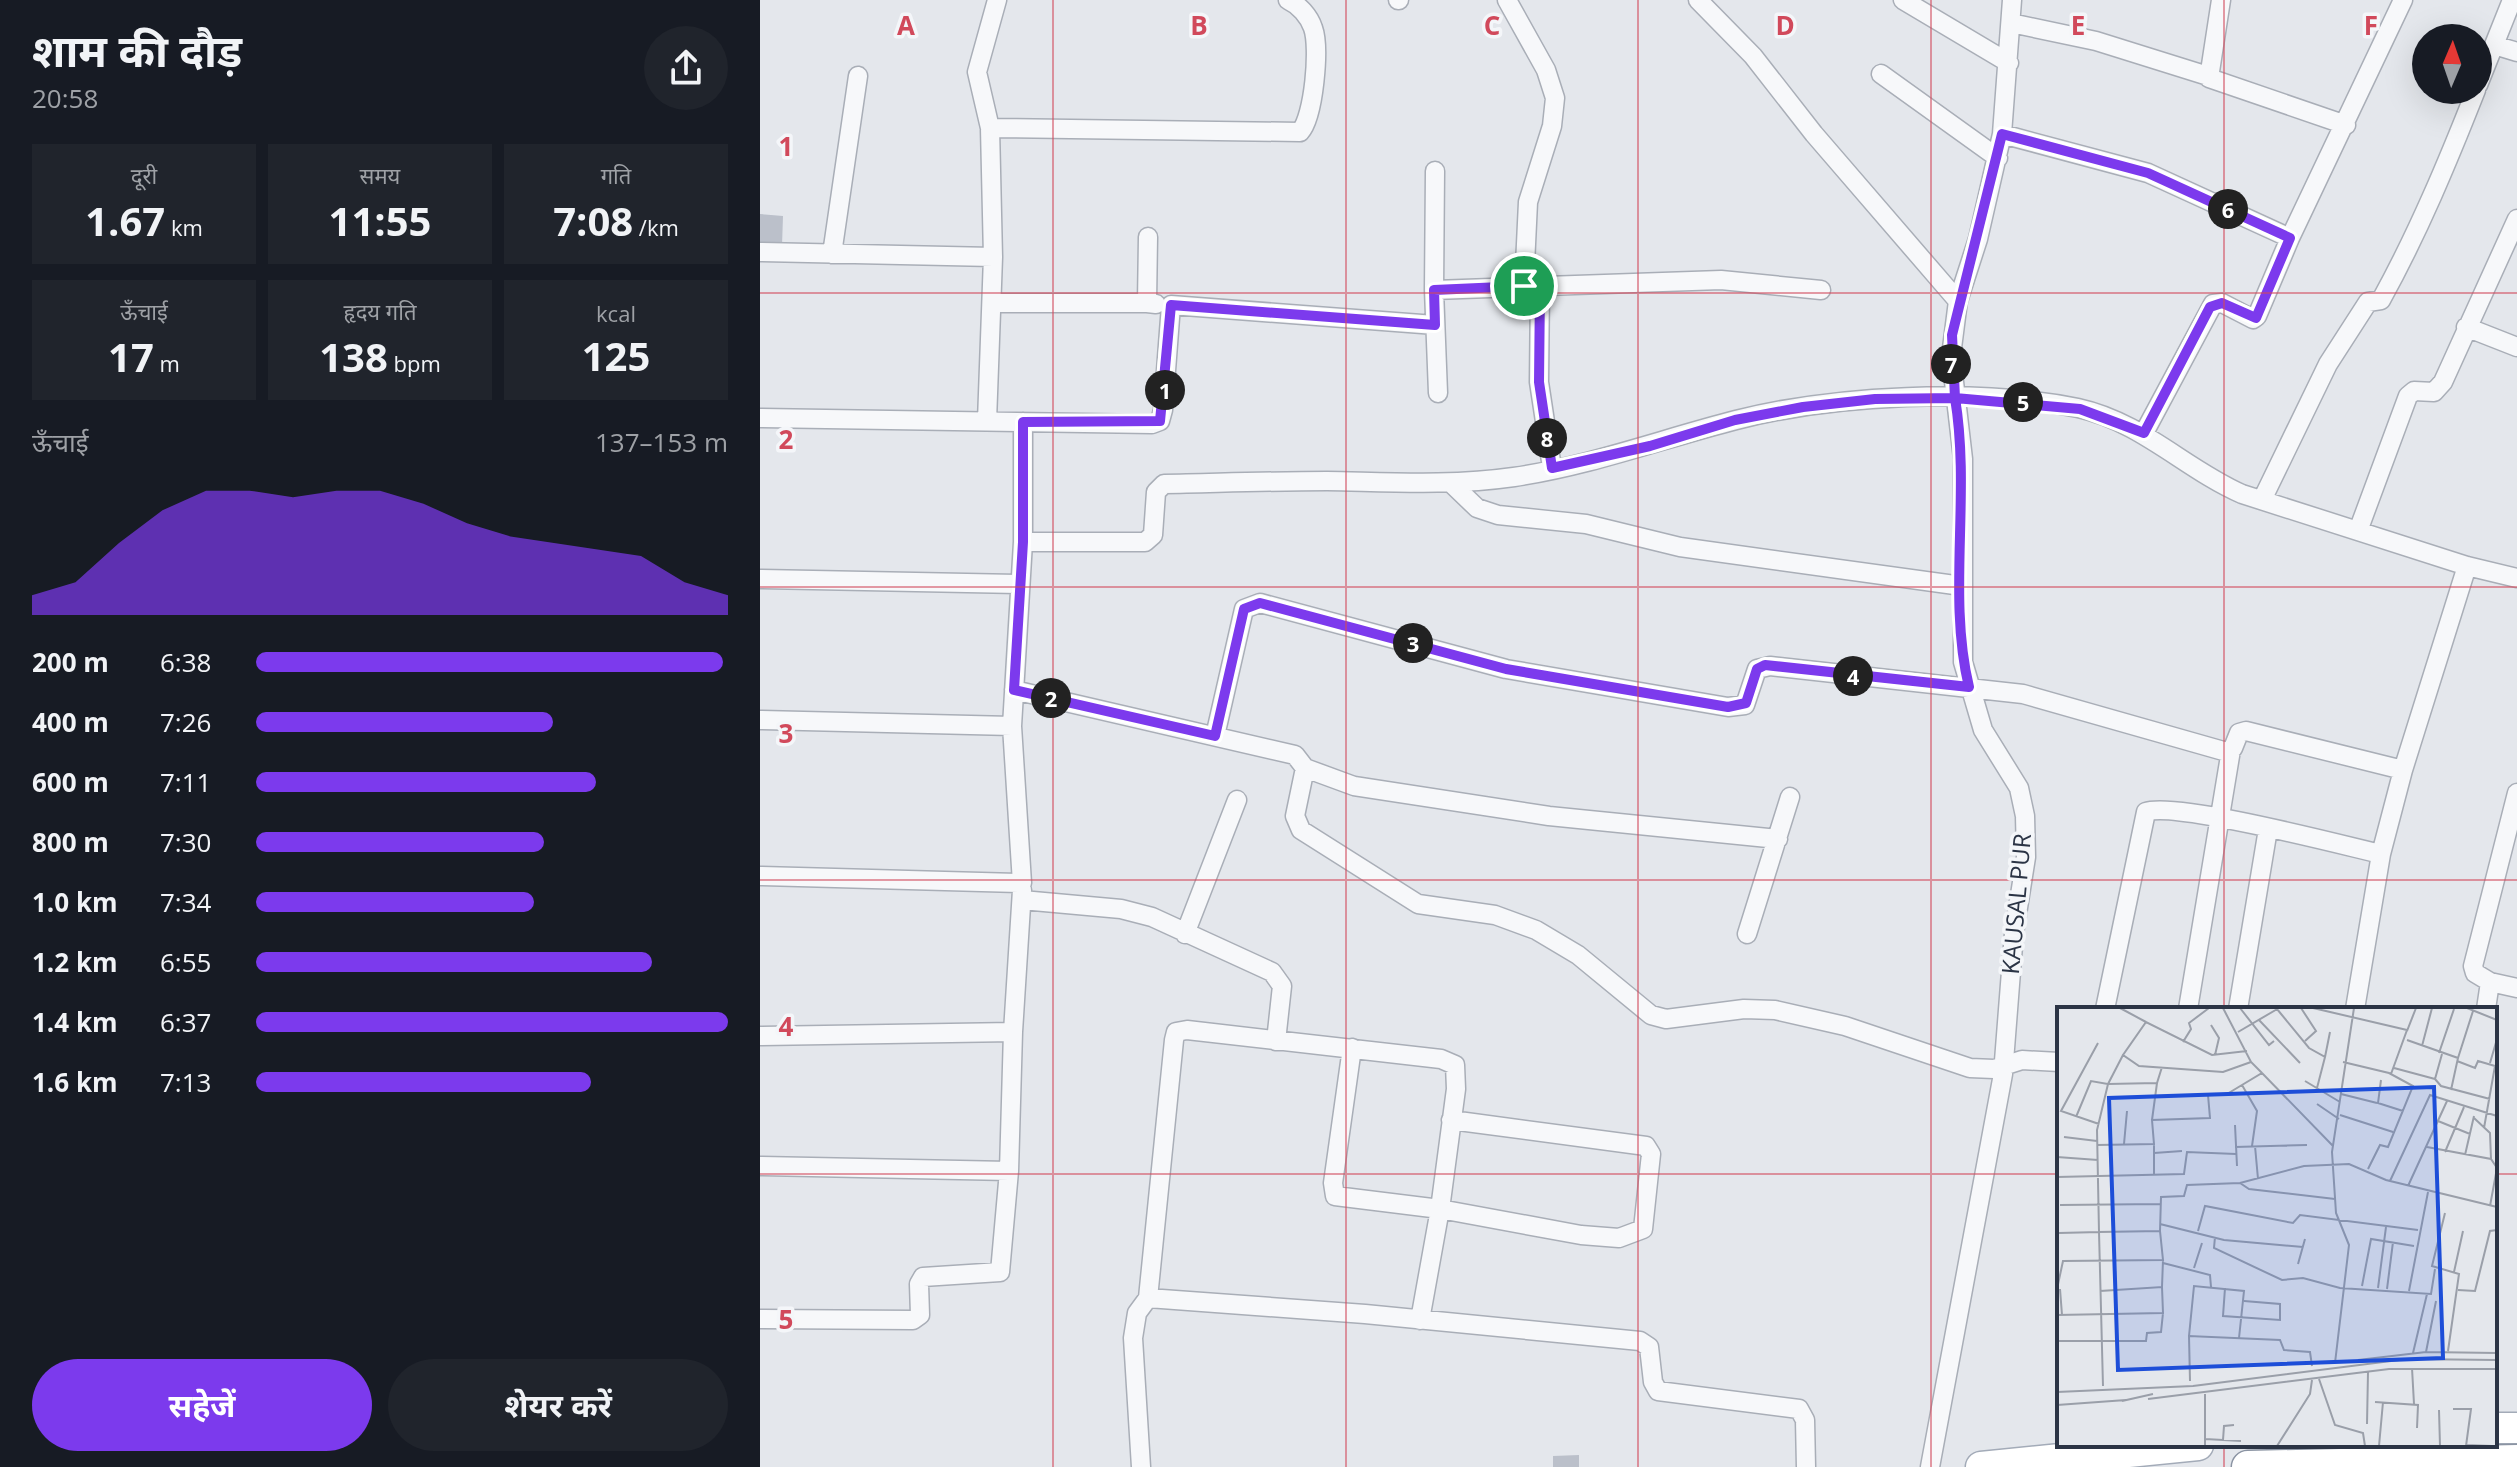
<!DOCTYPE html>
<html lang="hi">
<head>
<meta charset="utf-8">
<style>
  :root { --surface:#171b24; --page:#20242c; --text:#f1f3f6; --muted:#9ea1a6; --accent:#7c3aed }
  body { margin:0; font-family:"Open Sans","Noto Sans Devanagari",sans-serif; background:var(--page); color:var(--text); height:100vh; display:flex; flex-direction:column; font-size:30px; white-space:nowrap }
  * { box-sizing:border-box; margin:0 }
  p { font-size:26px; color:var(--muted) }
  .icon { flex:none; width:44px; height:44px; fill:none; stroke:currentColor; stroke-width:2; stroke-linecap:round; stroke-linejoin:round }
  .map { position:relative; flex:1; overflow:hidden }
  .panel { display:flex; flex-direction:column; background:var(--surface); width:760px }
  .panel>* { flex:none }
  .needle { width:52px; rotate:2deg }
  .controls { position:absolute; left:1652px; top:24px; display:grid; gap:16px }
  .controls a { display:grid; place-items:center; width:80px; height:80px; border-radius:50%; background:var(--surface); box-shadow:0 8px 32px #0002; font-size:40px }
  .pin { position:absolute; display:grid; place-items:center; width:68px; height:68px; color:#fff; margin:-34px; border:4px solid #fff; border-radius:50%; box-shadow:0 2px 8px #0007 }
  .km { position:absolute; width:40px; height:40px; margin:-20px; border-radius:50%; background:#222; color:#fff; font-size:22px; line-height:40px; text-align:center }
  .round { display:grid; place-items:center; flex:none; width:84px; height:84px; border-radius:42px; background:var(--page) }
  .overview { display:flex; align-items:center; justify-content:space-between; height:136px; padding:0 32px }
  h1 { font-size:44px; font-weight:700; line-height:60px }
  .stats { display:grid; grid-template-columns:repeat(3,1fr); gap:12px; height:136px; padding:8px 32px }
  .stats div { display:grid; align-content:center; border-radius:0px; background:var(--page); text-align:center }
  .stats b { font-size:40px; font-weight:700 }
  .stats small { font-size:22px; font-weight:400 }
  .stats p { font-size:22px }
  .chart { height:224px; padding:16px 32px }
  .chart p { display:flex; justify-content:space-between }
  .chart svg { width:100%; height:144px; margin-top:8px; fill:var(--accent); opacity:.7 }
  .cta { display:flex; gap:16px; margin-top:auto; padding:16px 32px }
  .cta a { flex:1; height:92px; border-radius:48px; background:var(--accent); color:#fff; font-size:32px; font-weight:700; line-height:92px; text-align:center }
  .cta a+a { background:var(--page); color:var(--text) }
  ul { padding:0 32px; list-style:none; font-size:26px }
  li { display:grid; grid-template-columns:128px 96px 1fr; align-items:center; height:60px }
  li i { height:20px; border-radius:10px; background:var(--accent) }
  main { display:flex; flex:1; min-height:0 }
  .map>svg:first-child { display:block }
  .building { fill:#bbc0ca }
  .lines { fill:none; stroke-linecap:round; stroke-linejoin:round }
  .minor-casing { stroke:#a9aeb7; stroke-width:21 }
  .primary-casing { stroke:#a3abb8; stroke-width:33 }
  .trunk-casing { stroke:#8b94a3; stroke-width:35 }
  .minor { stroke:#f7f8fa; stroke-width:18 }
  .primary { stroke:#fff; stroke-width:30 }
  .trunk { stroke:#fff; stroke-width:32 }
  .route-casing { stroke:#fff; stroke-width:16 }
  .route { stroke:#7c3aed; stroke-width:10 }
  .grid { fill:none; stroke:#d1495b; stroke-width:2; stroke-opacity:0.55 }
  .labels { text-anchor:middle; stroke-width:7; stroke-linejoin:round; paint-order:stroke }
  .street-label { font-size:24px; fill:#2b3445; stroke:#f4f6f9 }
  .inset-road { fill:none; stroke:#9a9fa9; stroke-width:2 }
  .view { fill:#1d4ed8; fill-opacity:0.15; stroke:#1d4ed8; stroke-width:4 }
  .inset-edge { fill:none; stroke:#2b3445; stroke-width:4 }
  .grid-label { font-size:26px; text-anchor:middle; font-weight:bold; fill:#d1495b; stroke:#f4f6f9; stroke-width:7; stroke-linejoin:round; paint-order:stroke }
</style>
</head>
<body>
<main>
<section class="panel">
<div class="overview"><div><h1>शाम की दौड़</h1><p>20:58</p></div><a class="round"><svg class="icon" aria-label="share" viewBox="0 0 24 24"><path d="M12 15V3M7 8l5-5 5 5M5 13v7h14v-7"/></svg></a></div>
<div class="stats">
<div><p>दूरी</p><b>1.67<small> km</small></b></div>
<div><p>समय</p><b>11:55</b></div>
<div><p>गति</p><b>7:08<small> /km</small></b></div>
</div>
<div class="stats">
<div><p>ऊँचाई</p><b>17<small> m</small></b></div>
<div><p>हृदय गति</p><b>138<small> bpm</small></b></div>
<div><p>kcal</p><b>125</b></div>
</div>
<div class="chart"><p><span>ऊँचाई</span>137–153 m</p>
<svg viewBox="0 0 160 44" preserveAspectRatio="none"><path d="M0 44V38L10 34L20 22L30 12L40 6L50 6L60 8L70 6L80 6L90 10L100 16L110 20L120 22L130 24L140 26L150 34L160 38V44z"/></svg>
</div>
<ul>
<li><b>200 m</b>6:38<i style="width:99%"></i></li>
<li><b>400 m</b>7:26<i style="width:63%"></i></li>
<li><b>600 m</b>7:11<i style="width:72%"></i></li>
<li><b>800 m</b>7:30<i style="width:61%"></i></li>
<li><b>1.0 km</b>7:34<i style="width:59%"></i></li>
<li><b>1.2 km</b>6:55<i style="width:84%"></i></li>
<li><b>1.4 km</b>6:37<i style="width:100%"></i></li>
<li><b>1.6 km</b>7:13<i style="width:71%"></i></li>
</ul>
<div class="cta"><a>सहेजें</a><a>शेयर करें</a></div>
</section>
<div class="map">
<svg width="1757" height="1467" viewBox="0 0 1757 1467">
  <rect width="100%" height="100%" fill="#e4e7ec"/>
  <path class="building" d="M0,214L23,216L22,246L0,245Z
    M819,1455V1467H793V1456Z"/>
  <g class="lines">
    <defs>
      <path id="minor" d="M638,0H639
        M747,0L786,70L795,98L792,126L768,202L764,286
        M938,0L993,56L1054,134L1198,301
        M1143,0L1249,63
        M1461,0L1449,78L1586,125
        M1251,23L1336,41L1448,76
        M1734,45L1752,0
        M1121,74L1238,158
        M1718,85L1734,45L1757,52
        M230,128L217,72L237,0
        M1242,134L1388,173L1530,238
        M675,171L674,290L678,393
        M388,237L387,303L396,304
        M0,252L233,257L230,128L540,132C554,117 560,47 553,28C549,16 539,5 528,0
        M72,254L98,76
        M780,287L779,382L792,468
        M674,290L961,280L1061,290
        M234,303H387
        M1706,327L1757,347
        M0,418L392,424L400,421L403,410L411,305L675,325
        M227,421L233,257
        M1384,433L1453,304L1462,303L1493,319L1497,316L1530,238L1643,0
        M691,483L717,508L738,515L826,524L920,547L1202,586
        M1502,500L1568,364L1608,302L1621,300C1658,233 1688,161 1716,90
        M1598,531L1648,396L1654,391L1674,392L1683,382L1757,219
        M263,542V422
        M0,579L259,584
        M254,690L535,755L545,768L594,786L789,816L1018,839
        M0,720L252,726L263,542H385L393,535L396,492L404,484C458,483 513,481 567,481C629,482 691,486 754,477C829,466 902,439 976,420C1074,395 1219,388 1318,408C1382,422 1425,469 1482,494L1707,566L1757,578
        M455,736L484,609L500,603L746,669L968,707L985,705L997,669L1010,666L1263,694L1467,752L1473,748L1479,733L1486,731L1643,770
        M545,768L535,816L541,830L658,904L735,915L776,930L818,955L891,1015L906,1019L984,1009L1015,1010L1085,1026L1210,1068L1234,1069L1262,1060L1299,1062
        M1757,793L1713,966L1715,973L1730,982L1757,988
        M0,876L262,883L252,726
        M262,900L361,909L392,917L512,972L522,986L516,1041
        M425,934L477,800
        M987,934L1030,797
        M1345,1009L1386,812C1414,801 1582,845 1621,854
        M1428,1009L1471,750
        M1478,1009L1508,829
        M1595,1009L1621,854L1643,770L1707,566
        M1726,1009L1730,982
        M253,1032L262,890
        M0,1036L253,1032L249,1171L0,1166
        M592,1048L573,1183L575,1196L680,1209L821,1235L859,1238L883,1229L891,1154L886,1146L691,1120
        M388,1298L414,1040L416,1032L427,1030L681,1059L695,1065L696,1089L680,1209L660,1320
        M0,1319L153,1320L160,1315L159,1284L163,1277L240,1272L249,1171
        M381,1467L373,1338L377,1313L388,1298L605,1314L880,1341L889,1347L893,1382L898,1391L1039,1409L1045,1420L1046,1467
        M1170,1467L1243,1074L1254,933L1266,857L1265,816L1259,788L1223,730L1203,662V459L1191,356L1198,301L1218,239L1242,134L1252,0"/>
      <path id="primary" d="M1735,1428H1757
        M1221,1467L1438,1445"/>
      <path id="trunk" d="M1488,1467L1757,1461"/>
    </defs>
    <use href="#minor" class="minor-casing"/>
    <use href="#primary" class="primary-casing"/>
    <use href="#trunk" class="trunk-casing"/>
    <use href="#minor" class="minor"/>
    <use href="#primary" class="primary"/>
    <use href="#trunk" class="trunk"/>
  </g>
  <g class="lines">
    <defs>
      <path id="route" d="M764,286L674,290L675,325L411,305L400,421L263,422V542L254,690L455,736L484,609L500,603L746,669L968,707L986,703L997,669L1005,665L1209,687C1187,596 1211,494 1195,398L1320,409L1384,433L1450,307L1462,303L1496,318L1530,238L1388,173L1242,134L1192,335L1195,398L1115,399L1043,407L975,420L890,446L792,468L779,382L780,287L764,286"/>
    </defs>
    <use href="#route" class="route-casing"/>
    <use href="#route" class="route"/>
  </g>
  <path class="grid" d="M293,0V1467M586,0V1467M878,0V1467M1171,0V1467M1464,0V1009M0,293H1757M0,587H1757M0,880H1757M0,1174H1299M1735,1174H1757M1464,1445V1467"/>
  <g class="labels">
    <g class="street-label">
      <text transform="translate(1257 904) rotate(-85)" y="8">KAUSAL PUR</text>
    </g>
  </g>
  <g transform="translate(1297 1007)">
    <rect width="440" height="440" fill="#e4e7ec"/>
    <path class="inset-road" d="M63,1L89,15M166,1L194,55L205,66M183,1L212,38L217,34M244,1L259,24L248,34M256,1L350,23L334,67M410,1L440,13M220,2L252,41L268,50L260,81M202,13L243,56M154,18L162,31L158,48M350,24L359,1M181,25L222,1M350,33L401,51L394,83M126,35L134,22L132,16L152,1M41,36L4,104L42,117M365,39L375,1M190,44L155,48L89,15L66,48L82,59L166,65L194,55M382,46L397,2M66,48L51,77L100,76L105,60M268,50L273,25M401,51L416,4M400,54L418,61L421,54L438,59L427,121M286,55L332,66L356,79L331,140L323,138L311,162M433,56L440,32M337,61L378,72L385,47M378,72L384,79L433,92M324,73L321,96L346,104M248,74L283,95M185,78L200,104L195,139M170,87L205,66L276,139M284,87L320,96M260,97L282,112M283,108L336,125M417,111L433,126L434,152M95,113L100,76M381,114L413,127M178,118L180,159M7,130L40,134M67,137L70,104M97,137V167M40,138L97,137L95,113L153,111L151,88H113M198,139L201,172M178,140L250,138M370,140L434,152L440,161M388,145L407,100M97,146L125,144M408,148L417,109M0,150L41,153M0,170L127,167L130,145L179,147M333,174L373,88L440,109M183,176L192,182L278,192M351,179L390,94M3,198L103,197M433,199L440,161M388,206L375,259L402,267L391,344M103,217L167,233L246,240M141,224L148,199L236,216L243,208L361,223M2,226L42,225L40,123L51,77L34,74L19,110M158,230L157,241L225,273L246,271L283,281L374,287L378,262M106,256L153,268L154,280M241,257L248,232M137,261L145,236M397,265L406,224M305,279L314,232L357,239M105,280L106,253M168,281L166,309L223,313V297L187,294M321,281L329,220M0,282L6,254L106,253L103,224M3,282L5,308M330,282L336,235M401,283L418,284L433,224L440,223M352,284L371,185M0,308L106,306L105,280L43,284M132,329L137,279L187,284L182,331M0,334H89L90,326L104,325L106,306M369,345L379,294M356,346L370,287M301,353L369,345L440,346M278,356L292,238L279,206L275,145L297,1M355,361L357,397M262,372L278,418L306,426L308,439M133,374L132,329L223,333L227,343L253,345L255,359M46,379L42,225L103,224L104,190L127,189L130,178L183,176L247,159L292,157L329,173L440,200M0,385L136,379L350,352L440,353M148,387V439M91,392L332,362H440M65,394L96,387M318,395L361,398L360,421M0,398L69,393M396,402H414L409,439M382,403L383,439M310,417L311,365M148,432L184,434M166,433L167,419L177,418M409,438L435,439M220,439L253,387L255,373M322,439L326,395"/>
    <path class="view" d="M377,80L386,351L61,363L52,91Z"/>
    <rect width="440" height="440" class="inset-edge"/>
  </g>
  <g class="grid-label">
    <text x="146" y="35">A</text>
    <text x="439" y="35">B</text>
    <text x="732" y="35">C</text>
    <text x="1025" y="35">D</text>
    <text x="1318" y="35">E</text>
    <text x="1611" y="35">F</text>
    <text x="26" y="156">1</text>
    <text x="26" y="449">2</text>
    <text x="26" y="743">3</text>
    <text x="26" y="1036">4</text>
    <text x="26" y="1329">5</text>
  </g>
</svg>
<div class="controls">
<a><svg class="needle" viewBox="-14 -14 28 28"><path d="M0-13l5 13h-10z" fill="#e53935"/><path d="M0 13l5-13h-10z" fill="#9ea1a6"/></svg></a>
</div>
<div class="pin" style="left:764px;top:286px;background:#1e9e55"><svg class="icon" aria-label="arrive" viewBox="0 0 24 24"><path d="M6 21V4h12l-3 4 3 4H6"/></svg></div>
<b class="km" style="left:405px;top:390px">1</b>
<b class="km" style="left:291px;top:698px">2</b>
<b class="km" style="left:653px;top:643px">3</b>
<b class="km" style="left:1093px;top:676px">4</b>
<b class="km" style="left:1263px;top:402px">5</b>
<b class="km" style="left:1468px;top:209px">6</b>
<b class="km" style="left:1191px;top:364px">7</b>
<b class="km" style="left:787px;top:438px">8</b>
</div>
</main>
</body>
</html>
